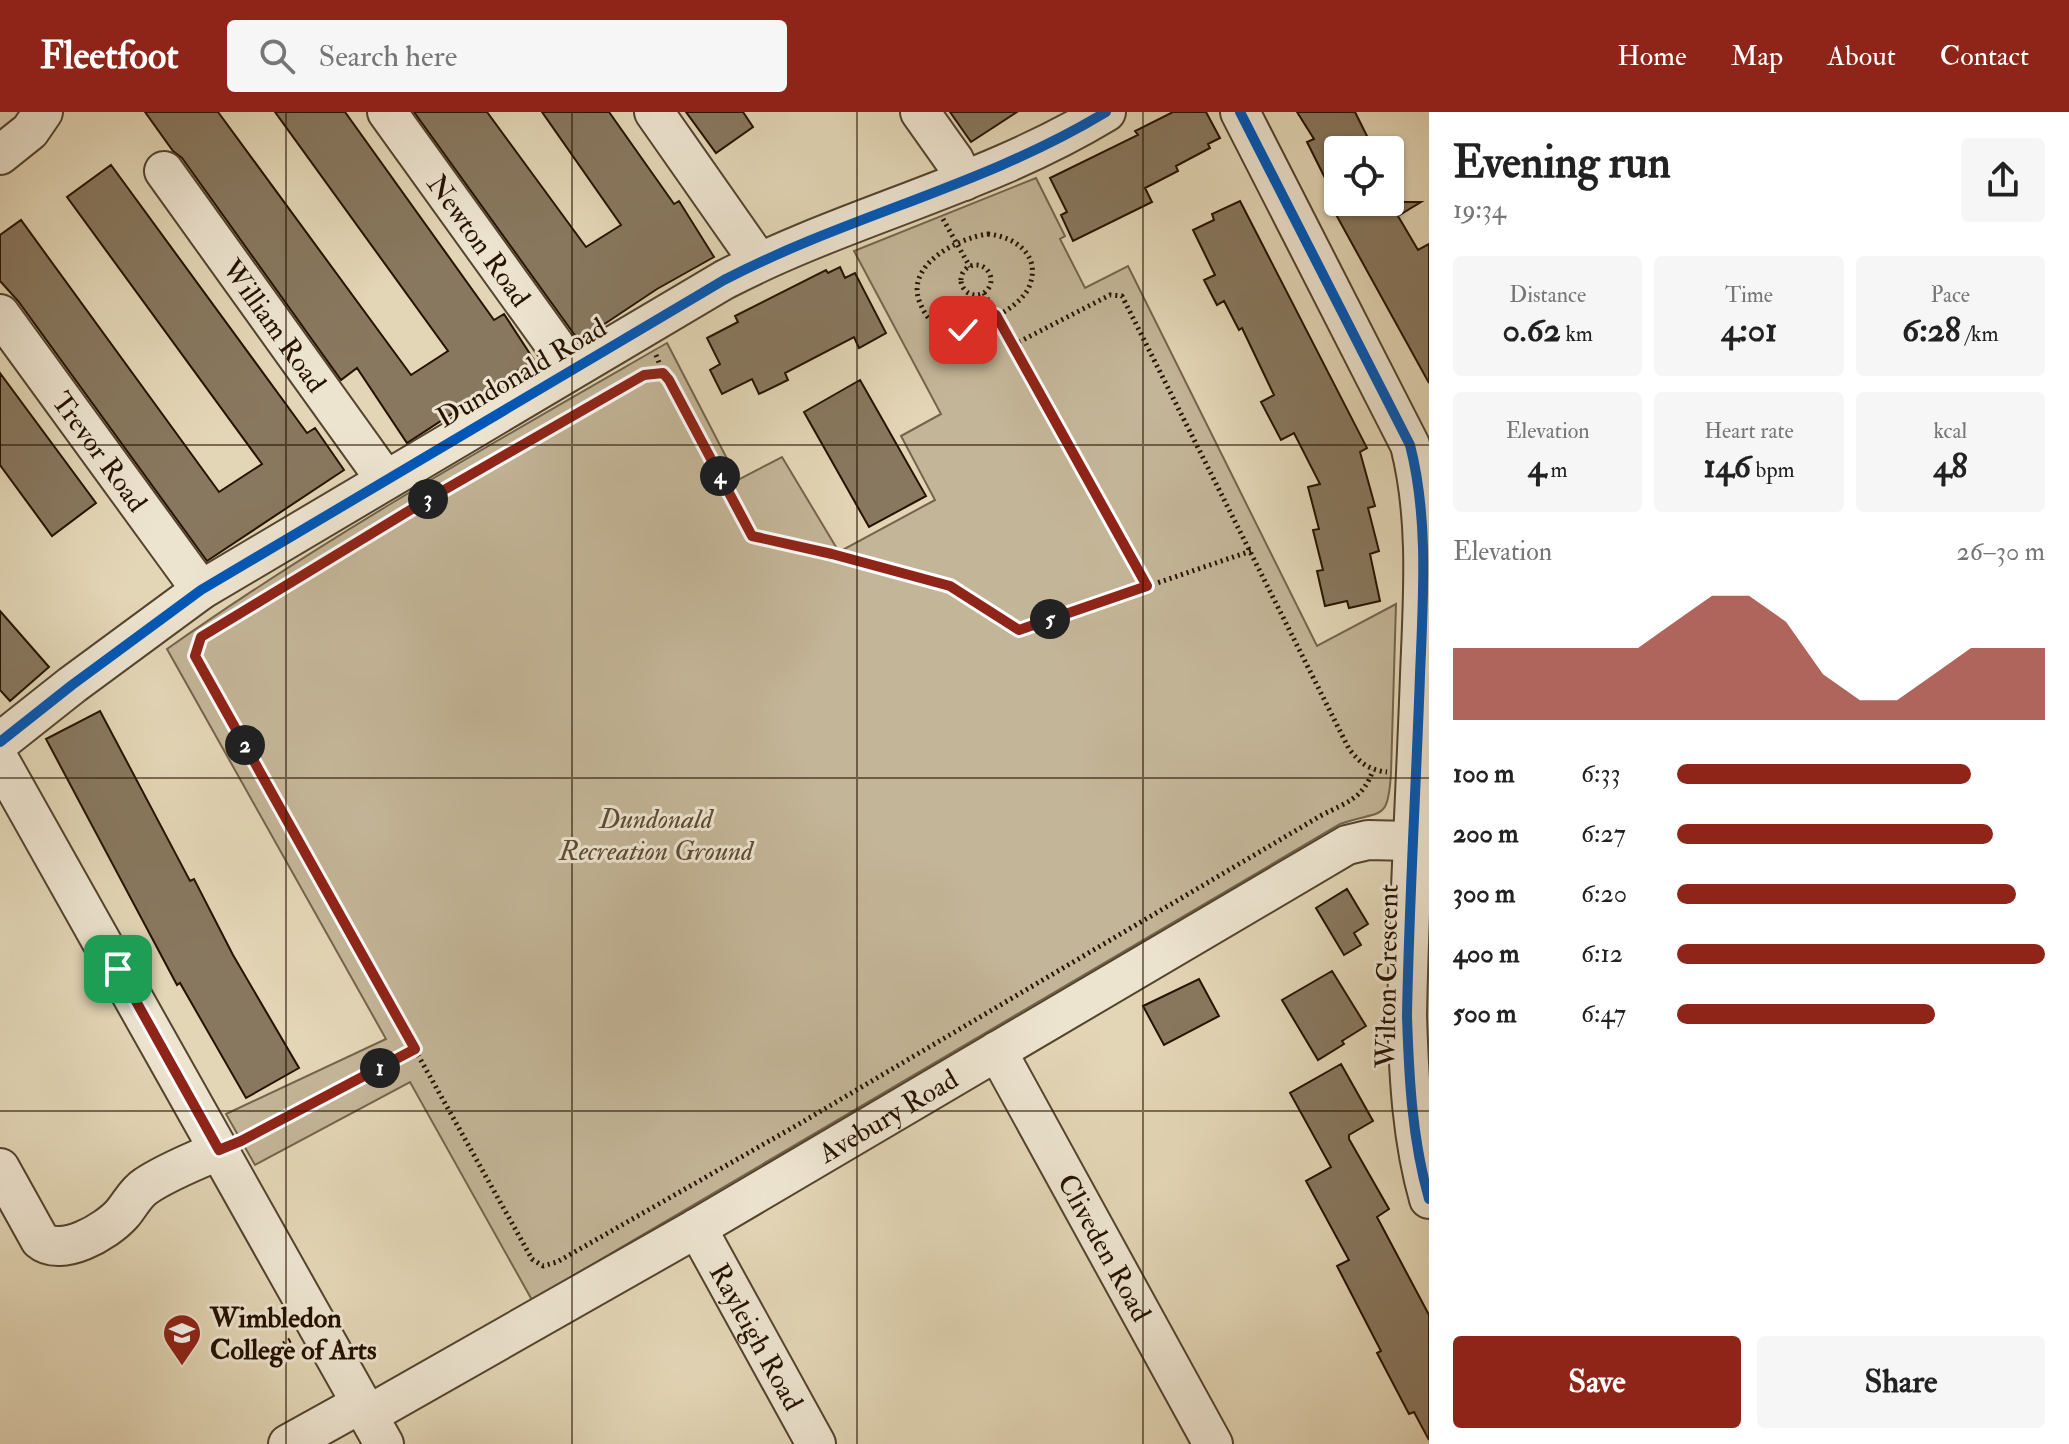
<!DOCTYPE html>
<html lang="en">
<head>
<meta charset="utf-8">
<style>
  :root { --surface:#fff; --page:#f6f6f6; --text:#222; --muted:#767676; --accent:#8f2418 }
  body { margin:0; font-family:"IM FELL Double Pica",serif; background:var(--page); color:var(--text); height:100vh; display:flex; flex-direction:column; font-size:30px; white-space:nowrap }
  * { box-sizing:border-box; margin:0 }
  p { font-size:26px; color:var(--muted) }
  .icon { flex:none; width:44px; height:44px; fill:none; stroke:currentColor; stroke-width:2; stroke-linecap:round; stroke-linejoin:round }
  .map { position:relative; flex:1; overflow:hidden }
  .details { display:flex; flex-direction:column; background:var(--surface); width:640px }
  .details>* { flex:none }
  .controls { position:absolute; left:1324px; top:24px; display:grid; gap:16px }
  .controls a { display:grid; place-items:center; width:80px; height:80px; border-radius:8px; background:var(--surface); box-shadow:0 2px 6px #0004; font-size:40px }
  .pin { position:absolute; display:grid; place-items:center; width:68px; height:68px; color:#fff; margin:-34px; border-radius:16px; box-shadow:0 4px 12px #0006 }
  .km { position:absolute; width:40px; height:40px; margin:-20px; border-radius:50%; background:#222; color:#fff; font-size:22px; line-height:40px; text-align:center }
  .round { display:grid; place-items:center; flex:none; width:84px; height:84px; border-radius:8px; background:var(--page) }
  .overview { display:flex; align-items:center; justify-content:space-between; height:136px; padding:0 24px }
  h1 { font-size:44px; font-weight:700; line-height:60px }
  .figures { display:grid; grid-template-columns:repeat(3,1fr); gap:12px; height:136px; padding:8px 24px }
  .figures div { display:grid; align-content:center; border-radius:8px; background:var(--page); text-align:center }
  .figures b { font-size:34px; font-weight:700 }
  .figures small { font-size:22px; font-weight:400 }
  .figures p { font-size:22px }
  .chart { height:224px; padding:16px 24px }
  .chart p { display:flex; justify-content:space-between }
  .chart svg { width:100%; height:144px; margin-top:8px; fill:var(--accent); opacity:.7 }
  .action { display:flex; gap:16px; margin-top:auto; padding:16px 24px }
  .action a { flex:1; height:92px; border-radius:8px; background:var(--accent); color:#fff; font-size:32px; font-weight:700; line-height:92px; text-align:center }
  .action a+a { background:var(--page); color:var(--text) }
  ul { padding:0 24px; list-style:none; font-size:26px }
  li { display:grid; grid-template-columns:128px 96px 1fr; align-items:center; height:60px }
  li i { height:20px; border-radius:10px; background:var(--accent) }
  header { display:flex; align-items:center; gap:48px; box-sizing:border-box; height:112px; padding:0 40px; background:var(--accent); color:#fff }
  header strong { font-size:38px }
  nav { display:flex; gap:44px; margin-inline-start:auto; font-size:28px }
  .search { width:560px; height:72px; background:var(--page); display:flex; align-items:center; gap:20px; box-sizing:border-box; padding:0 28px; border-radius:8px; color:var(--muted); font-size:30px }
  main { display:flex; flex:1; min-height:0 }
  .map>svg:first-child { display:block }
  .green { fill:#c3b597; stroke:#74644c; stroke-width:2 }
  .building { fill:#88785f; stroke:#251200; stroke-width:2 }
  .lines { fill:none; stroke-linecap:round; stroke-linejoin:round }
  .minor-casing { stroke:#54432e; stroke-width:42 }
  .path { stroke:#251200; stroke-width:5; stroke-dasharray:2 4; stroke-linecap:butt }
  .minor { stroke:#ede4d0; stroke-width:38 }
  .cycleway-casing { stroke:#ede4d0; stroke-width:15 }
  .cycleway { stroke:#0057b8; stroke-width:10 }
  .route-casing { stroke:#fff; stroke-width:16 }
  .route { stroke:#8f2418; stroke-width:10 }
  .grid { fill:none; stroke:#251200; stroke-width:2; stroke-opacity:0.55 }
  .labels { text-anchor:middle; stroke-width:6; stroke-linejoin:round; paint-order:stroke }
  .street-label { font-size:28px; fill:#251200; stroke:#ede4d0 }
  .park-label { font-size:28px; font-style:italic; fill:#5c4b35; stroke:#ede4d0 }
  .poi-label { font-size:28px; font-weight:bold; fill:#251200; stroke:#ede4d0; text-anchor:start }
</style>
</head>
<body>
<header>
<strong>Fleetfoot</strong>
<div class="search"><svg class="icon" aria-label="search" viewBox="0 0 24 24"><circle cx="10" cy="10" r="6"/><path d="M15 15l6 6"/></svg>Search here</div>
<nav><a>Home</a><a>Map</a><a>About</a><a>Contact</a></nav>
</header>
<main>
<div class="map">
<svg width="1429" height="1332" viewBox="0 0 1429 1332">
  <rect width="100%" height="100%" fill="#e3d6b6"/>
  <filter id="stains"><feTurbulence type="fractalNoise" baseFrequency=".0025" numOctaves="4"/><feColorMatrix values="0 0 0 0 .2 0 0 0 0 .09 0 0 0 0 .02 0 0 0 .5 -.17"/></filter>
  <radialGradient id="worn" r=".72"><stop offset=".6" stop-color="#630" stop-opacity="0"/><stop offset="1" stop-color="#630" stop-opacity=".3"/></radialGradient>
  <path class="green" d="M1036,66L1065,124L1060,127L1085,176L1128,154L1317,534L1396,492L1391,661C1388,712 1381,697 1340,712L532,1188L410,970L255,1053L226,1002L386,927L167,537C327,424 498,328 667,231L738,368L782,345L839,440L935,388L901,324L941,302L854,139Z"/>
  <path class="building" d="M145,0H218L411,263L448,239L275,0H345L494,208L504,202L534,248L407,331L357,256L341,268L182,46L173,39Z
    M414,0H487L586,135L621,113L542,0H609L674,92L679,89L714,145L657,177L579,229Z
    M686,0H743L753,15L716,41Z
    M950,0H1017L971,30Z
    M1173,0H1206L1220,26L1208,32L1210,36L1176,54L1178,59L1145,76L1152,90L1073,129L1061,103L1067,100L1050,66L1138,23L1135,19Z
    M1297,0H1355L1374,38H1338V92L1307,30L1314,27Z
    M111,53L307,321L315,316L344,358L207,449L18,189L0,169V123L21,108L219,380L262,352L67,85Z
    M1240,89L1367,336L1360,340L1375,394L1368,396L1379,439L1370,442L1380,489L1349,496L1347,489L1325,494L1317,459L1323,458L1313,418L1319,417L1308,375L1320,372L1294,321L1281,328L1261,290L1274,283L1242,216L1239,218L1224,189L1217,193L1204,168L1215,163L1193,118L1214,108L1212,102Z
    M1350,90H1421L1398,104L1418,138L1429,132V271L1334,99Z
    M840,155L845,166L855,161L886,221L859,236L854,225L785,261L788,268L759,282L752,267L722,282L710,258L720,252L707,226L738,210L735,204L826,158L828,161Z
    M0,261L96,391L52,424L0,353Z
    M860,268L926,384L869,415L804,300Z
    M0,499L49,555L10,589L0,578Z
    M100,599L190,769L194,767L233,843L299,956L246,986L180,871L177,873L46,627Z
    M1347,777L1368,812L1354,821L1361,833L1344,843L1316,796Z
    M1332,859L1366,914L1342,929L1344,932L1318,948L1282,888Z
    M1199,867L1219,904L1164,933L1143,894Z
    M1341,952L1373,1009L1349,1023V1027L1389,1097L1377,1105L1429,1203V1328L1414,1300L1409,1302L1377,1241L1381,1239L1337,1154L1349,1148L1306,1069L1331,1055L1290,981Z"/>
  <g class="lines">
    <defs>
      <g id="minor">
        <path id="s1" d="M387,0L572,257"/>
        <path d="M654,0L759,150"/>
        <path d="M920,0L954,48L964,69"/>
        <path d="M1240,0L1410,333C1429,407 1423,487 1420,563C1416,677 1409,790 1407,904C1409,966 1412,1027 1429,1087"/>
        <path d="M0,43L30,19L43,0"/>
        <path id="s2" d="M164,59L385,367"/>
        <path id="s3" d="M0,202L201,478"/>
        <path d="M0,630L72,573L201,478L724,168C849,103 984,74 1106,0"/>
        <path d="M0,649L384,1332"/>
        <path id="s4" d="M997,939L1213,1332"/>
        <path d="M0,1056L40,1128C61,1146 106,1120 122,1102C130,1093 135,1081 146,1074C168,1059 196,1049 219,1038"/>
        <path id="s5" d="M697,1116L816,1332"/>
        <path id="s6" d="M368,1303L697,1116L1347,733L1368,728L1412,729"/>
        <path d="M288,1332L362,1291"/>
      </g>
    </defs>
    <use href="#minor" class="minor-casing"/>
    <path class="path" d="M943,107L970,155
      M988,122C1016,125 1042,144 1029,175C1019,199 962,226 939,214C929,210 924,200 920,191C904,153 958,126 988,122Z
      M961 168a15 15 0 1 1 30 0a15 15 0 1 1-30 0Z
      M984,181L1013,233L1110,183L1122,184L1349,637C1360,651 1369,658 1387,660
      M1013,233L1147,474
      M656,243L663,261
      M1251,439L1019,518L950,474L832,442L752,424L669,268L663,261L654,260L635,267L425,389L201,525L195,544L532,1147L543,1154L557,1150L799,1012L1322,703C1347,690 1363,687 1373,658
      M246,1027L415,937
      M273,1238L292,1227"/>
    <use href="#minor" class="minor"/>
    <defs>
      <path id="cycleway" d="M1240,0L1410,333C1429,407 1423,487 1420,563C1416,677 1409,790 1407,904C1409,966 1412,1027 1429,1087
        M0,630L72,573L201,478L724,168C849,103 984,74 1106,0"/>
    </defs>
    <use href="#cycleway" class="cycleway-casing"/>
    <use href="#cycleway" class="cycleway"/>
  </g>
  <g class="lines">
    <defs>
      <path id="route" d="M118,857L219,1038L241,1029L415,937L195,544L201,525L425,389L644,263L663,261L669,268L752,424L832,442L950,474L1019,518L1147,474L996,203L963,218"/>
    </defs>
    <use href="#route" class="route-casing"/>
    <use href="#route" class="route"/>
  </g>
  <path class="grid" d="M286,0V1332M572,0V1332M857,0V1332M1143,0V1332M0,333H1429M0,666H1429M0,999H1429"/>
  <defs>
    <symbol id="university-pin" viewBox="-11 -11 22 30"><path d="M0 17L-7.5 6A9.5 9.5 0 1 1 7.5 6Z" fill="#8f2418" stroke="#ede4d0"/><path d="M0-5L7-2L0 1L-7-2ZM-4 1L0 2.5L4 1V4Q0 6-4 4Z" fill="#fff"/></symbol>
  </defs>
  <g fill-rule="evenodd">
    <use href="#university-pin" x="160" y="1199" width="44" height="60"/>
  </g>
  <g class="labels">
    <g class="street-label">
      <text dy="10" stroke="none"><textPath href="#s1" startOffset="158">Newton Road</textPath></text>
      <text dy="10" stroke="none"><textPath href="#s2" startOffset="190">William Road</textPath></text>
      <text transform="translate(521 260) rotate(-30)" y="10">Dundonald Road</text>
      <text dy="10" stroke="none"><textPath href="#s3" startOffset="170">Trevor Road</textPath></text>
      <text transform="translate(1386 864) rotate(-89)" y="10">Wilton Crescent</text>
      <text dy="10" stroke="none"><textPath href="#s6" startOffset="600">Avebury Road</textPath></text>
      <text dy="10" stroke="none"><textPath href="#s4" startOffset="224">Cliveden Road</textPath></text>
      <text dy="10" stroke="none"><textPath href="#s5" startOffset="124">Rayleigh Road</textPath></text>
    </g>
    <g class="park-label">
      <text x="656" y="716">Dundonald<tspan x="656" dy="32">Recreation Ground</tspan></text>
    </g>
    <g class="poi-label">
      <text x="210" y="1215">Wimbledon<tspan x="210" dy="32">College of Arts</tspan></text>
    </g>
  </g>
  <rect width="100%" height="100%" filter="url(#stains)"/>
  <rect width="100%" height="100%" fill="url(#worn)"/>
</svg>
<div class="controls">
<a><svg class="icon" aria-label="locate" viewBox="0 0 24 24"><circle cx="12" cy="12" r="6"/><path d="M12 2v4M12 18v4M2 12h4M18 12h4"/></svg></a>
</div>
<div class="pin" style="left:118px;top:857px;background:#1e9e55"><svg class="icon" aria-label="arrive" viewBox="0 0 24 24"><path d="M6 21V4h12l-3 4 3 4H6"/></svg></div>
<div class="pin" style="left:963px;top:218px;background:#d93025"><svg class="icon" aria-label="check" viewBox="0 0 24 24"><path d="M5 12l5 5 9-10"/></svg></div>
<b class="km" style="left:380px;top:956px">1</b>
<b class="km" style="left:245px;top:633px">2</b>
<b class="km" style="left:428px;top:387px">3</b>
<b class="km" style="left:720px;top:364px">4</b>
<b class="km" style="left:1050px;top:507px">5</b>
</div>
<section class="details">
<div class="overview"><div><h1>Evening run</h1><p>19:34</p></div><a class="round"><svg class="icon" aria-label="share" viewBox="0 0 24 24"><path d="M12 15V3M7 8l5-5 5 5M5 13v7h14v-7"/></svg></a></div>
<div class="figures">
<div><p>Distance</p><b>0.62<small> km</small></b></div>
<div><p>Time</p><b>4:01</b></div>
<div><p>Pace</p><b>6:28<small> /km</small></b></div>
</div>
<div class="figures">
<div><p>Elevation</p><b>4<small> m</small></b></div>
<div><p>Heart rate</p><b>146<small> bpm</small></b></div>
<div><p>kcal</p><b>48</b></div>
</div>
<div class="chart"><p><span>Elevation</span>26–30 m</p>
<svg viewBox="0 0 160 44" preserveAspectRatio="none"><path d="M0 44V22L10 22L20 22L30 22L40 22L50 22L60 14L70 6L80 6L90 14L100 30L110 38L120 38L130 30L140 22L150 22L160 22V44z"/></svg>
</div>
<ul>
<li><b>100 m</b>6:33<i style="width:80%"></i></li>
<li><b>200 m</b>6:27<i style="width:86%"></i></li>
<li><b>300 m</b>6:20<i style="width:92%"></i></li>
<li><b>400 m</b>6:12<i style="width:100%"></i></li>
<li><b>500 m</b>6:47<i style="width:70%"></i></li>
</ul>
<div class="action"><a>Save</a><a>Share</a></div>
</section>
</main>
</body>
</html>
